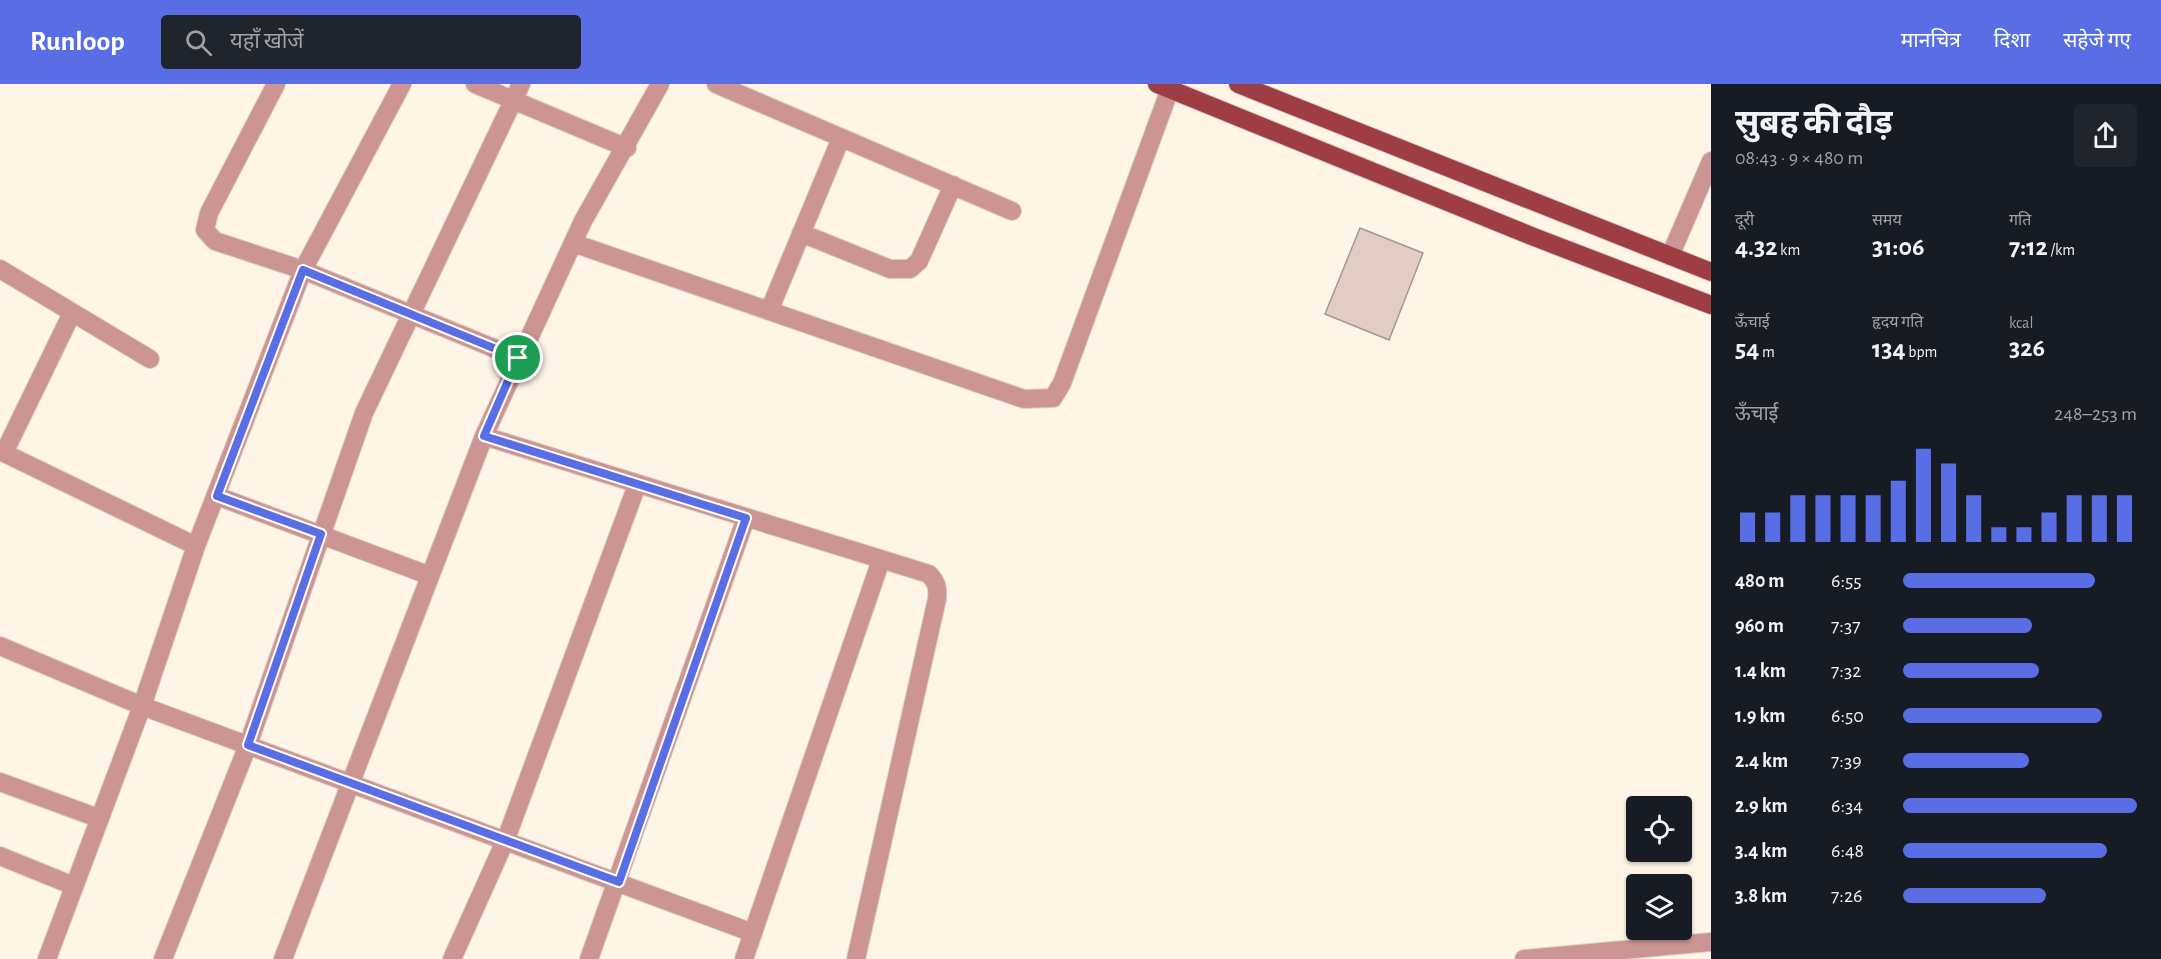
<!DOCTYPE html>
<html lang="hi">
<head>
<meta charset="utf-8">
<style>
  :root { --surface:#171b24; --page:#20242c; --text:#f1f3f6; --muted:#9ea1a6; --accent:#596ee5 }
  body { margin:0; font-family:"Alegreya Sans","Noto Sans Devanagari",sans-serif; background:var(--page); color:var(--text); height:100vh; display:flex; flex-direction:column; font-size:22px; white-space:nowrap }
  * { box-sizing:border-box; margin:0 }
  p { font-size:20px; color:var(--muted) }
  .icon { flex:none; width:33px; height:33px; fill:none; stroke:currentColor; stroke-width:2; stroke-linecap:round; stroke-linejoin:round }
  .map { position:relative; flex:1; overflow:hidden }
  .sheet { display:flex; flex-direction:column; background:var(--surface); width:450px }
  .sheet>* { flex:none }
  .buttons { position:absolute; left:1626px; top:712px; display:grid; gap:12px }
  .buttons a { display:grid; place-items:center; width:66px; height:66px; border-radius:6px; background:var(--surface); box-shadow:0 2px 4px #0004; font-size:30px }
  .pin { position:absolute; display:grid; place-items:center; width:51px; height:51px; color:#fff; margin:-26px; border:3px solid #fff; border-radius:50%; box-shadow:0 2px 6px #0007 }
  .round { display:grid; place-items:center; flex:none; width:63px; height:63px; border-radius:6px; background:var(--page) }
  .summary { display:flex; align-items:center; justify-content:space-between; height:102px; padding:0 24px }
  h1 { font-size:33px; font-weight:700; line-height:45px }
  .figures { display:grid; grid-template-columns:repeat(3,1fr); gap:9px; height:102px; padding:6px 24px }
  .figures div { display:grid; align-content:center }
  .figures b { font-size:26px; font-weight:700 }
  .figures small { font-size:16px; font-weight:400 }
  .figures p { font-size:16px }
  .chart { height:168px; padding:12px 24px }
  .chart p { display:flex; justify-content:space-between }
  .chart svg { width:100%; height:108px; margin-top:6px; stroke:var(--accent); stroke-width:6 }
  ul { padding:0 24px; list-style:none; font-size:20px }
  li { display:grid; grid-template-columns:96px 72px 1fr; align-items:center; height:45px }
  li i { height:15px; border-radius:8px; background:var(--accent) }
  header { display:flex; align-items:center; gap:36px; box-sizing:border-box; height:84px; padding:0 30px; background:var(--accent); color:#fff }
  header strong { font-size:28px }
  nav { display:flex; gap:33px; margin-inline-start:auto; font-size:21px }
  .search { width:420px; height:54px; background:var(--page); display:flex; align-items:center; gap:15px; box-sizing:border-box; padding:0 21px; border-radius:6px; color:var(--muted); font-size:22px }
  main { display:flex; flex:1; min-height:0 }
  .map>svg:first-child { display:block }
  .building { fill:#e1cdc3; stroke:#a9968d; stroke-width:1.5 }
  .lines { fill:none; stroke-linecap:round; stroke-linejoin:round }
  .minor-casing { stroke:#dad2c5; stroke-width:20 }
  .major-casing { stroke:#dad2c5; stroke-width:20 }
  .minor { stroke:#cd9494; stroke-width:18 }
  .major { stroke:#9f3d45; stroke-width:18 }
  .route-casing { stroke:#fff; stroke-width:12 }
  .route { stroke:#596ee5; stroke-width:8 }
</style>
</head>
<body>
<header>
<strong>Runloop</strong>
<div class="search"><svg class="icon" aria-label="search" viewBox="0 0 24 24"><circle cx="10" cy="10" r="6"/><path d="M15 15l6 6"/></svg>यहाँ खोजें</div>
<nav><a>मानचित्र</a><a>दिशा</a><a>सहेजे गए</a></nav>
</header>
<main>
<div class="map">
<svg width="1711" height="875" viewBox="0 0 1711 875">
  <rect width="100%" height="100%" fill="#fef5e7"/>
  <path class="building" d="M1360,144L1423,169L1389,256L1325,230Z"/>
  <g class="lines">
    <defs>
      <path id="minor" d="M276,0L209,129L205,146L215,157L303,186L518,274
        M475,0L627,64
        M716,0L1012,127
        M801,149L890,185H910L919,177L953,101
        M573,159L1024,315L1053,314L1062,299L1170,5
        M1670,172L1711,77
        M0,185L150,275
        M769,227L841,54
        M484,352L929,490C937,499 938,503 937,515L856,875
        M0,367L196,462
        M4,369L72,229
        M217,412L428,491
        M0,562L142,622L753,849
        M0,698L98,734
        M0,772L74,802
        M47,875L142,622L196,462L303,186L402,0
        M163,875L248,661L364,329L521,0
        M283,875L484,352L583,137L660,0
        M452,875L506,755L637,401
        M589,875L746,434
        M744,875L881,476
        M1524,875L1711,858"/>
      <path id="major" d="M1157,0L1534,153L1711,221
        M1238,0L1711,188"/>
    </defs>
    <use href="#minor" class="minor-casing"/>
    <use href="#major" class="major-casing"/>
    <use href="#minor" class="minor"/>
    <use href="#major" class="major"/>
  </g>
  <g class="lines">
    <defs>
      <path id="route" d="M303,186L518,274L484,352L746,434L619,798L248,661L321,450L217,412Z"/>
    </defs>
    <use href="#route" class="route-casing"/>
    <use href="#route" class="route"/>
  </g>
</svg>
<div class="buttons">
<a><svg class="icon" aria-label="locate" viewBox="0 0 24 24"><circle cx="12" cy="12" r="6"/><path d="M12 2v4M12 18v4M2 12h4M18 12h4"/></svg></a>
<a><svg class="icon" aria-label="layers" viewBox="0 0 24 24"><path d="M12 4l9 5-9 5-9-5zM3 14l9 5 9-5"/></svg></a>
</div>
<div class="pin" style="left:518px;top:274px;background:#1e9e55"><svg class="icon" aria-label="arrive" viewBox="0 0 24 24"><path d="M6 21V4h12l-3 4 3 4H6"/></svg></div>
</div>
<section class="sheet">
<div class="summary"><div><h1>सुबह की दौड़</h1><p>08:43 · 9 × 480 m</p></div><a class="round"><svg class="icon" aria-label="share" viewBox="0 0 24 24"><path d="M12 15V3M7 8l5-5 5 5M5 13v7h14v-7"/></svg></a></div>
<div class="figures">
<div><p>दूरी</p><b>4.32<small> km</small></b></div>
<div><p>समय</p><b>31:06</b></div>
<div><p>गति</p><b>7:12<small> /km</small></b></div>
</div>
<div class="figures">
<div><p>ऊँचाई</p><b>54<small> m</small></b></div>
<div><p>हृदय गति</p><b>134<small> bpm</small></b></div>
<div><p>kcal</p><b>326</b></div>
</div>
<div class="chart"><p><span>ऊँचाई</span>248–253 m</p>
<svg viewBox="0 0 160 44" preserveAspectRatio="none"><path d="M5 44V32M15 44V32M25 44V25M35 44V25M45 44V25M55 44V25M65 44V19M75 44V6M85 44V12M95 44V25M105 44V38M115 44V38M125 44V32M135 44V25M145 44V25M155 44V25"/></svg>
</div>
<ul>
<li><b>480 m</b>6:55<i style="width:82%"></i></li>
<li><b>960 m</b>7:37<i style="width:55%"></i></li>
<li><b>1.4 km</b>7:32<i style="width:58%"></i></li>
<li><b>1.9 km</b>6:50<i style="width:85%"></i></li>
<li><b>2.4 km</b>7:39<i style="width:54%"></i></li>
<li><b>2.9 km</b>6:34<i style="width:100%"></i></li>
<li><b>3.4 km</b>6:48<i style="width:87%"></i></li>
<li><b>3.8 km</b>7:26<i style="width:61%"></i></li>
</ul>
</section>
</main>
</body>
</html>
